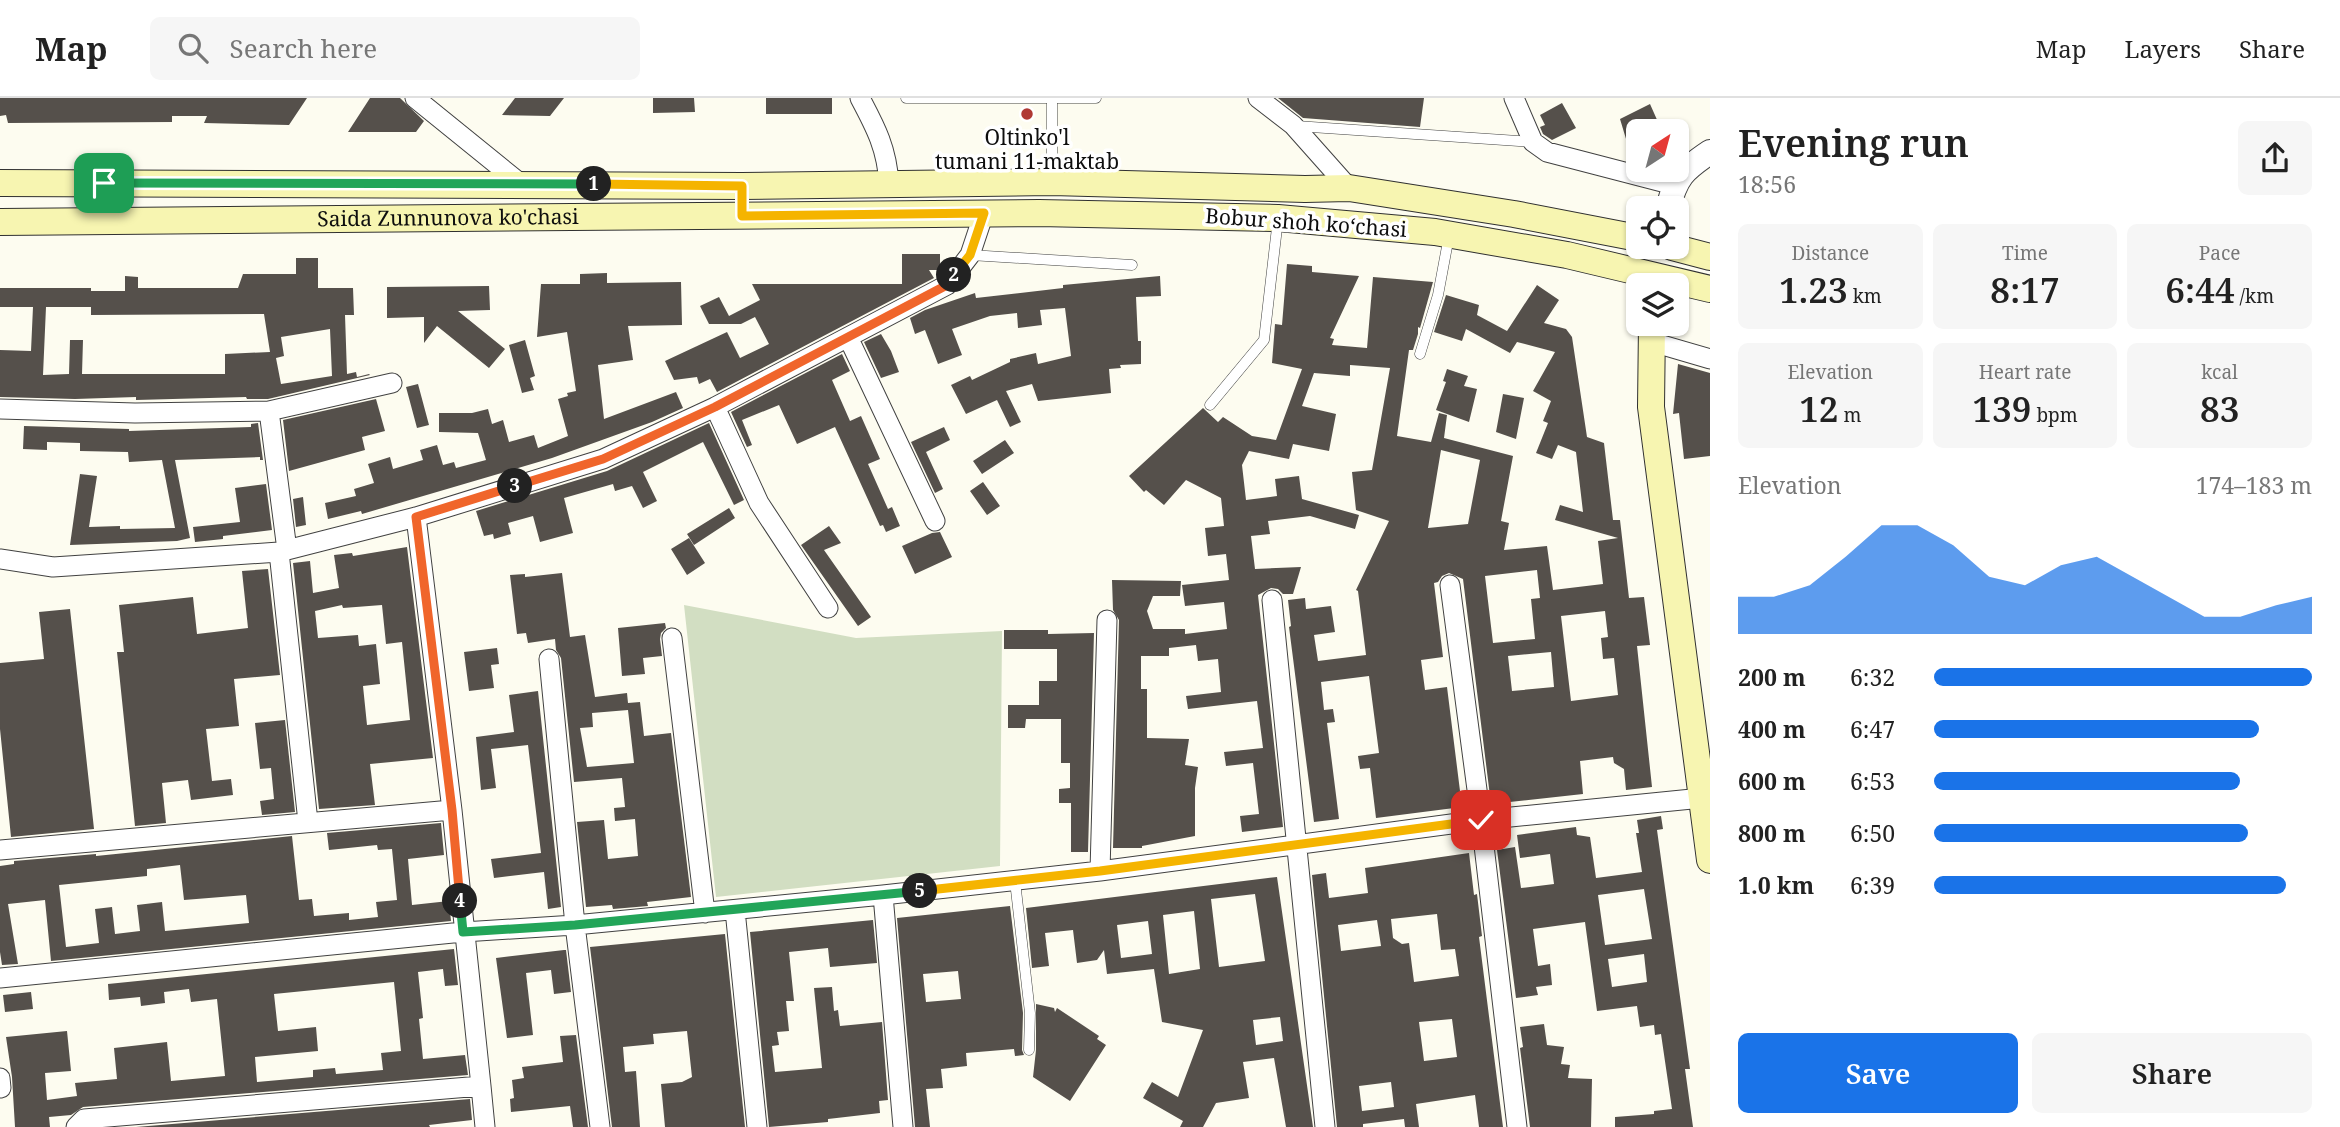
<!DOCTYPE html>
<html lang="en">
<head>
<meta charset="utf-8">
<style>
  :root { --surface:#fff; --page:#f6f6f6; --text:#222; --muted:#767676; --line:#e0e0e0; --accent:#1a73e8 }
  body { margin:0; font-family:"Noto Serif",serif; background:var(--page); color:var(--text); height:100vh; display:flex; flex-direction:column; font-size:26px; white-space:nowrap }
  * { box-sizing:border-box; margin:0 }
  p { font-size:23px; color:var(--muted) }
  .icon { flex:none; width:38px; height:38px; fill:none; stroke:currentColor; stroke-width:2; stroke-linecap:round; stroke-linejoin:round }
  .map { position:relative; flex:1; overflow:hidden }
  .side { display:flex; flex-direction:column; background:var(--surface); width:630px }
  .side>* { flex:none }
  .needle { width:46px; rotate:36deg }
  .buttons { position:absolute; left:1626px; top:21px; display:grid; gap:14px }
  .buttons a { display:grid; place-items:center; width:63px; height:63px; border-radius:10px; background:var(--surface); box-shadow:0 2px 5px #0004; font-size:35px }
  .pin { position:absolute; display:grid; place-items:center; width:60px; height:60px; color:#fff; margin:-30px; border-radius:14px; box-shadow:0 4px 10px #0006 }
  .km { position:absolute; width:35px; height:35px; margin:-18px; border-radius:50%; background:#222; color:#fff; font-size:19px; line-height:35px; text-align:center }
  .round { display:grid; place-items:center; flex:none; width:74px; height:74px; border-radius:10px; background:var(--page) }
  .overview { display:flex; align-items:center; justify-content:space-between; height:119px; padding:0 28px }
  h1 { font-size:38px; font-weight:600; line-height:52px }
  .stats { display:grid; grid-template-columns:repeat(3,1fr); gap:10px; height:119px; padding:7px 28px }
  .stats div { display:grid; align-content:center; border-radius:10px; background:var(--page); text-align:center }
  .stats b { font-size:35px; font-weight:600 }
  .stats small { font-size:19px; font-weight:400 }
  .stats p { font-size:19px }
  .chart { height:196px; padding:14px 28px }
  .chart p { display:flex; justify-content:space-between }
  .chart svg { width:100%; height:126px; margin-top:7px; fill:var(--accent); opacity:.7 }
  .cta { display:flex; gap:14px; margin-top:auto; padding:14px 28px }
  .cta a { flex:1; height:80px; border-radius:10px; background:var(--accent); color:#fff; font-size:28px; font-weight:600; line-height:80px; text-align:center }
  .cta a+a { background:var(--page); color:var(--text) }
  ul { padding:0 28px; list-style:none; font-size:23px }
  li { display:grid; grid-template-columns:112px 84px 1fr; align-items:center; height:52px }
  li i { height:18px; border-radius:9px; background:var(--accent) }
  header { display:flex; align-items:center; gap:42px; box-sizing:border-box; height:98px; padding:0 35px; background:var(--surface); border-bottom:2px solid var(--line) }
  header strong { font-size:33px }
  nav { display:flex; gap:38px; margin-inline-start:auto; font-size:24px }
  .search { width:490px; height:63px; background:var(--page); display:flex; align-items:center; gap:18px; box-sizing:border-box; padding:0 24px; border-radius:10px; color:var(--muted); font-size:26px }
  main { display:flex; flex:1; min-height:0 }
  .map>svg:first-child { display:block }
  .cemetery { fill:#d2dec2 }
  .building { fill:#55504b; fill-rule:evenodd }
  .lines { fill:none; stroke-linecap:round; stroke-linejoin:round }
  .service-casing { stroke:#414141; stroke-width:11 }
  .minor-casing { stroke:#414141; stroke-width:21 }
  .tertiary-casing { stroke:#414141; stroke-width:26 }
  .secondary-casing { stroke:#303030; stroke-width:28 }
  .service { stroke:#fff; stroke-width:10 }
  .minor { stroke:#fff; stroke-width:19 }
  .tertiary { stroke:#fff; stroke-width:24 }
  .secondary { stroke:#f7f5b1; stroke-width:26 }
  .split-1-casing { stroke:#fff; stroke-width:14 }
  .split-2-casing { stroke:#fff; stroke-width:14 }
  .split-3-casing { stroke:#fff; stroke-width:14 }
  .split-4-casing { stroke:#fff; stroke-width:14 }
  .split-5-casing { stroke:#fff; stroke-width:14 }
  .split-6-casing { stroke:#fff; stroke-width:14 }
  .split-1 { stroke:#22a559; stroke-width:9 }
  .split-2 { stroke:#f5b400; stroke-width:9 }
  .split-3 { stroke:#f0652b; stroke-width:9 }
  .split-4 { stroke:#f0652b; stroke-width:9 }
  .split-5 { stroke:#22a559; stroke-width:9 }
  .split-6 { stroke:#f5b400; stroke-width:9 }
  .poi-dot { fill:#af3934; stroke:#fff; stroke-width:2.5 }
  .labels { text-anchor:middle; stroke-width:7; stroke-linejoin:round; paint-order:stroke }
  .poi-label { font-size:21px; fill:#0e0e0e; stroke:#fff }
  .street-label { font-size:21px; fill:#0e0e0e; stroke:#fff }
</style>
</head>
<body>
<header>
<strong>Map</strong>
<div class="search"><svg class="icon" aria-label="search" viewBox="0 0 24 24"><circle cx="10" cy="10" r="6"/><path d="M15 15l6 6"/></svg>Search here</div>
<nav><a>Map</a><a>Layers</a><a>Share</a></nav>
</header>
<main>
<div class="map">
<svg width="1710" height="1029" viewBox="0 0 1710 1029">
  <rect width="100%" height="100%" fill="#fdfcf0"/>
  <path class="cemetery" d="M684,507L856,540L1002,533L1000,768L716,799Z"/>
  <path class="building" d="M0,0H307L289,27L204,25L207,18H172V24L8,25L6,17L0,18Z
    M370,0H400L424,23L416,34H348Z
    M515,0H564L550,18L502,17Z
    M653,0H694L695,14L653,15Z
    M766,0H832V16H766Z
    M1278,0H1424L1420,29L1303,20Z
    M1562,5L1576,30L1552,42L1543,36L1540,29L1545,27L1540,17Z
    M1650,6L1662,33H1638V65L1633,64L1620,21Z
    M902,156H940V172H929L934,180L717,294L710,281L699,286L697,279L674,282L665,263L727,234L740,260L769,246L755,219L741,226H709L700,208L719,199L729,218L760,202L752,186H902Z
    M296,160H318V190H353L354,217H345L347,276L356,274L357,279L369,276L370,277L268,301H247L246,299L136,302V299L75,301L0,299V252L31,253L33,209H0V190H91V193H125V178L138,179V190H238L243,176H296ZM46,209H91V217L264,216L270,254L225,256V276H82L83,242H70L69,276L43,277ZM330,231L332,278L281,286L276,260L284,258L281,239Z
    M1287,166L1312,168V174L1359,178L1330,240L1334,241L1332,247L1367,250L1373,179L1433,184L1420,230L1418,229V236L1413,252H1409L1397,338L1431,344L1439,315L1447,317L1444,340L1513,358L1501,423L1509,425L1504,452L1547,448L1553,492L1603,486L1598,443L1618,440L1555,422L1560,407L1583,414L1576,354L1558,347L1552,361L1536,355L1548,325L1543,323L1551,303L1533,293L1555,254L1517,244L1510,255L1466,231L1462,243L1434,234L1446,197L1479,207L1477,217L1507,233L1537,187L1559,202L1544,225L1566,231L1572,239L1587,339L1604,345L1613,422H1620L1629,500L1644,499L1650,547L1637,548L1652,689L1626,692L1624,671L1614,665L1613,659L1580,663L1583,696L1491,706L1463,481L1449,475L1442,478L1438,484L1434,485L1443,559L1421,562L1425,592L1447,589L1462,709L1376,720L1370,670L1360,671L1358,658L1379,655L1369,578L1321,584L1324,612L1333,611L1335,624L1327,625L1339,721L1314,724L1289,529L1291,528L1288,502L1305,500L1306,511L1331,508L1335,534L1314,537L1318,563L1366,557L1358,493L1356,492L1389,423L1356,412L1352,374L1372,372L1390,270L1350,267V278L1314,275L1302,308L1336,316L1329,353L1293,346L1289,361L1249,353L1242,367L1246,402L1277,398L1275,381L1299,378L1302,401L1359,417L1355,431L1310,418L1268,423L1270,436L1251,438L1255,471L1301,469L1293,496H1283L1278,491L1271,490L1258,497L1283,729L1242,734L1240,718L1259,716L1253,665L1226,668L1224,654L1263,650L1257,603L1188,611L1186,598L1221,594L1218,561L1198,563L1196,547L1169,550V558H1141V591H1147V640L1189,641L1185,667L1198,669L1195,690V738L1142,748V750H1113L1119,522L1113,512L1112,482L1181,483L1180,498H1153L1147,513L1153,531H1185V536L1227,531L1224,504L1185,508L1182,487L1229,482L1226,456L1208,458L1205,430L1224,428L1221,400L1186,382L1164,407L1146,392L1144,394L1129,378L1203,310L1218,324L1223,319L1252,338L1276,342L1302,271L1272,265L1275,226L1282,227ZM1441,352L1480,362L1468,426L1428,430ZM1537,472L1540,500L1531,501L1535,541L1493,545L1485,478ZM1605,513L1608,539L1601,540L1603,561L1614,560L1618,597L1571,603L1561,518ZM1551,554L1554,589L1512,593L1508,558Z
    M607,175V185L681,184L682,227L628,228L633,262L598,267L604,321L676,294L683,310L652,324L552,360L362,416L361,413L328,421L325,405L356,398L354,391L374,385L368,366L390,359L393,371L423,362L420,352L437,347L443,367L454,364L456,370L486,362L478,335L439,334V315H472L488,311L492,326L503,322L509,344L534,337L538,350L568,338L558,301L568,298L567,295L576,293L567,234L537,239L541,186H580V176Z
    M1160,178L1161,198L1136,199L1138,243H1141V266L1120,267L1121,270L1109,271L1111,295L1038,303L1032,286L1006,293L1021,324L1010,329L997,302L966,316L951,287L970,278L972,282L1010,264V261L1036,255L1038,266L1071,258L1065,210L1040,212L1042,227L1018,230L1017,215L990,218L952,231L962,257L938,266L925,232L915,236L910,220L925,212L975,195L976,200L1063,190V187Z
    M489,188L490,212L458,213L505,251L489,270L437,228L424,245V219L387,220V189Z
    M881,236L891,253L899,274L881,280L864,244Z
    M525,242L535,278L530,280L534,292L522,295L509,247Z
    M842,256L850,273L832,282L850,323L861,318L880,361L868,366L888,411L892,409L900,428L886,434L883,427L880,428L835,329L797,346L779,307L742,322L752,347L747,349L731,314Z
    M1678,266L1710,275V358L1684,361L1679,315L1673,316Z
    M1447,271L1468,278L1464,288L1477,291L1469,324L1436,312L1446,284L1443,283Z
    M418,286L429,327L417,330L406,289Z
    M1503,296L1524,300L1516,341L1496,334Z
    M376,301L385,333L362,339L365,352L289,373L283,322Z
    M258,325L263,362H260V359L175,362L190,440L177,443L70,447L80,376L97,378L89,429L120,428V431L175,430L162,362L129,364L128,354L80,353V345L47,344V352L23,351L24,328L129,331V333L251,329V326Z
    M709,325L744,402L734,407L703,344L643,374L657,403L643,410L632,388L615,393L613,386L564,400L573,435L540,444L533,418L508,425L511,436L494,441L493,436L484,438L476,413L607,373Z
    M944,329L950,342L926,354L943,391L935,395L911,344Z
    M1005,342L1014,355L982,376L973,363Z
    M983,384L1000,408L987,417L970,393Z
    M266,386L272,432L223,438V441L195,444L193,429L240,424L235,390Z
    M303,399L306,427L296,429L293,401Z
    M729,410L735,420L694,447L687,436Z
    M829,428L841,445L824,452L871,519L858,528L801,447Z
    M940,434L952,459L915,476L902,448L932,435Z
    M689,440L705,465L687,477L671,451Z
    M407,449L433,660L370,666L375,707L319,711L293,465L310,463L313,495L339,490L334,457L352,455L353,458ZM342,507L343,510L382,507L386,546L402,544L410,622L367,627L363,588L380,586L376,546L359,548L358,537L318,540L315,513Z
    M268,471L280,577L234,581L239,628L206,631L212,683L231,681L233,697L191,702L188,682L162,685L166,725L135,728L117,554H124L119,507L193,499L197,536L248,530L242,473Z
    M562,475L570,539L585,537L595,599L627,595L628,605L640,604L644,638L671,635L691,799L647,804L648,808L613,811L612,807L586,809L577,724L604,722L608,761L638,758L635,721L615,723L614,710L625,709L622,680L574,684L561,560L556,552L555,541L528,545L526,535L517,536L510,477L525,476V479ZM628,612L634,665L587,669L580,630L593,629L592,615Z
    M70,511L94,731L11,739L0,631V565L44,561L39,514Z
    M665,525L666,530L661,535L660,541L662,558L643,560L645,576L622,578L618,530Z
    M1004,532H1048V536L1094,535L1088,754H1071V705H1059V691L1070,690V665H1061V621H1026L1025,630H1008V607H1039V583H1057V551H1004Z
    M497,550L499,566L491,567L494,590L469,593L464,554Z
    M538,593L561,809L548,811L544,774L494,780L491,761L541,755L528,647L491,651L496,690L481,692L476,639L514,634L509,597Z
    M285,622L295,714L262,717L260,703L274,701L271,670L260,671L255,625Z
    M1661,718L1663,731L1657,732L1690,971H1685L1693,1029H1615V1019L1654,1016V1013L1672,1011L1661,936L1655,937L1654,927L1640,929L1637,908L1597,913L1585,824L1533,831L1538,868L1550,866L1552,887L1536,889L1538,897L1516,900L1497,752L1515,749L1521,790L1554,786L1550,756L1520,760L1517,737L1576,729L1577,737L1590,739L1596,780L1642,774L1636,735H1639L1637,722ZM1644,791L1652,841L1605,847L1598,797ZM1644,856L1647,884L1612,889L1608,861Z
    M441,725L444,757L408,761L412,807L449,803L451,823L51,863L45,802L8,806L18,866L2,867L0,854V768L14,766V763L96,756V758L292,738L299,802L312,801L314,818L349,815V822L378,819L376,804L397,802L392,751L378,752L377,747L329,752L327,735ZM180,767L184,802L246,797L249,825L165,833L162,804L137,807L140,833L115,836L112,809L95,811L99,845L66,849L59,787L147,778V771Z
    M1469,755L1474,797L1477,796L1482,838L1479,839L1503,1029H1479L1475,997L1416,1006L1419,1029H1405L1404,1021L1363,1026V1029H1337L1312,777L1326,775L1329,800L1368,795L1365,770ZM1437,816L1441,852L1455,851L1459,878L1414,884L1409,845L1402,846L1393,840L1391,821ZM1377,822L1381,848L1341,853L1338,827ZM1452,921L1457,959L1424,963L1419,924ZM1391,984L1394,1009L1362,1013L1359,988Z
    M1277,779L1313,1029H1286L1274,960L1243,964L1249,1000L1216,1005L1203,1029H1180L1183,1023L1143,1000L1152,984L1178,999L1203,932L1162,924L1154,871L1107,876L1104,852L1097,862L1077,865L1073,832L1045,835L1049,868L1032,870L1026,810ZM1255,796L1265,863L1219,869L1211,801ZM1194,813L1200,871L1169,876L1163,817ZM1148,823L1152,856L1121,860L1117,827ZM1280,919L1283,943L1256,947L1253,922Z
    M1010,808L1023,915L1022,952L1024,957L1015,958L1014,951L966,955L967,968L941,971L943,990L926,991L930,1029H915L897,820ZM958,873L961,901L926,904L923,876Z
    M873,822L877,865L830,869L828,850L789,854L794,903H786L789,933L777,934L779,947L772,948L775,974L822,970L814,890L832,889L834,913L838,912L840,928L882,924L888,1002L879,1003L880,1015L828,1021V1024L769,1029L750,834Z
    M725,836L745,1029H665L661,986L682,984L692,979L687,933L653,936L654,946L623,949L625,974L636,973L640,1029H612L590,849Z
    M454,851L458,887L445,888L443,871L418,874L423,920L419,921L423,961L465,957L468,977L83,1009L71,1017L49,1019L50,1029H15L12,979L6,939L67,933L71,973L45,975L47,1002L77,998L75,985L117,981L114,950L167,944L171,983L225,978L217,901L191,904L189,891L164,894L165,905L141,908L140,899L109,902L108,886ZM394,884L401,953L381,955L383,972L336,976L335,970L313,972V979L257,984L255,959L318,953L316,929L278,933L274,896Z
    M564,852H566L571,894L554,896L551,872L526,875L533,937L507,940L496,860Z
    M31,894L33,911L5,914L3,897Z
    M1036,906L1054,910L1055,914L1057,910L1099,938L1097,941L1106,947L1070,1003L1033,979L1036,952Z
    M1544,926L1547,947L1564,949L1561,966L1570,967L1568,980L1592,981L1591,1029H1530L1520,950L1523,949L1520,929Z
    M576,937L588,1029H573L570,1008L511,1014L510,1001L514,1000L512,982L524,980L522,969L563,964L560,938Z
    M470,1001L472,1022L429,1027L430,1029H136Z"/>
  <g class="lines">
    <defs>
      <path id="service" d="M906,0H1096
        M1296,28L1533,44
        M1052,83V1
        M970,157L1132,167
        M1420,256L1438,197L1449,138
        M1210,307L1264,242L1278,121
        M1015,783L1030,915L1029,952"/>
      <path id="minor" d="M415,0L521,86
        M860,0C876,30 887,51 889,86
        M1258,0L1293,27L1349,90
        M1514,0L1533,44L1547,54L1674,87
        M848,239L935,423
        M1652,244L1710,261
        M715,309L759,405L828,510
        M0,311L135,315L269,313L392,285
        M269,313L287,452
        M279,454L308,724
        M0,461L53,469L279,454L416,419L603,361L715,309L947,187L970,157L984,115
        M1450,487L1481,722L1517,1029
        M1272,502L1325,1029
        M672,540L705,815
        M549,561L575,827L600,1029
        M0,752L452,712
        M1100,773L1107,522
        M883,797L903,1029
        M735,812L757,1029
        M0,880L463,834L575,827L883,797L1100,773L1481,722L1702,700
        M0,980L1,990
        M481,988L485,1029
        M76,1029L84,1021L481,988L452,712L416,419"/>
      <path id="tertiary" d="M1668,110C1676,79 1683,72 1710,54"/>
      <g id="secondary">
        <path d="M0,85L742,88L1052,84L1305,91L1349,90L1514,116L1638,140"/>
        <path id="s1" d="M0,124L1039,115L1278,120L1435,134L1567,157L1710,191"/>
        <path d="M1672,149L1710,159"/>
        <path d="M1652,226L1651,309L1710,762"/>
      </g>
    </defs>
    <use href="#service" class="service-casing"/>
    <use href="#minor" class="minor-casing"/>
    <use href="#tertiary" class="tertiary-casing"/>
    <use href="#secondary" class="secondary-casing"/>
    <use href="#service" class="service"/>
    <use href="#minor" class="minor"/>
    <use href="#tertiary" class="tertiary"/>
    <use href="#secondary" class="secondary"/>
  </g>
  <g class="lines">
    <defs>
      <path id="split-1" d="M104,85L594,86"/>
      <path id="split-2" d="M594,86L742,88V118L984,115L970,157L954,177"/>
      <path id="split-3" d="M515,388L603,361L715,309L947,187L954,177"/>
      <path id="split-4" d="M460,803L452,712L416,419L515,388"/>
      <path id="split-5" d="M460,803L463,834L575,827L920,793"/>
      <path id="split-6" d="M920,793L1100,773L1481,722"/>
    </defs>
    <use href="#split-1" class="split-1-casing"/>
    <use href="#split-2" class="split-2-casing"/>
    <use href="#split-3" class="split-3-casing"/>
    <use href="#split-4" class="split-4-casing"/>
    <use href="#split-5" class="split-5-casing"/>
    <use href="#split-6" class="split-6-casing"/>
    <use href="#split-1" class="split-1"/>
    <use href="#split-2" class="split-2"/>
    <use href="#split-3" class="split-3"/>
    <use href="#split-4" class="split-4"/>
    <use href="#split-5" class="split-5"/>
    <use href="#split-6" class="split-6"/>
  </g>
  <circle class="poi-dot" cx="1027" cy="16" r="7"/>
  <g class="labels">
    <g class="poi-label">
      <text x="1027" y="47">Oltinko'l<tspan x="1027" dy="24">tumani 11-maktab</tspan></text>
    </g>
    <g class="street-label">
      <text dy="7" stroke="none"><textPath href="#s1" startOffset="448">Saida Zunnunova ko'chasi</textPath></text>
      <text transform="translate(1306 125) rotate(4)" y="7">Bobur shoh koʻchasi</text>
    </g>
  </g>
</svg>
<div class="buttons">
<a><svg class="needle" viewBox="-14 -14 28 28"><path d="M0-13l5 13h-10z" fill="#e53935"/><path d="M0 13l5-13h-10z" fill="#767676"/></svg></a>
<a><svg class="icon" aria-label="locate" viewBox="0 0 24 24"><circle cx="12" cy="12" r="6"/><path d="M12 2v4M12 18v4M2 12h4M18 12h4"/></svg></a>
<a><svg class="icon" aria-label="layers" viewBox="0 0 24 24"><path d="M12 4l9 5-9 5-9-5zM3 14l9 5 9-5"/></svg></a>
</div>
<div class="pin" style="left:104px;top:85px;background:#1e9e55"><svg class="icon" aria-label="arrive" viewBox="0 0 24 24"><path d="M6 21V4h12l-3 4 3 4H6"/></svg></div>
<div class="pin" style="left:1481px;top:722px;background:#d93025"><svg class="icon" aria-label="check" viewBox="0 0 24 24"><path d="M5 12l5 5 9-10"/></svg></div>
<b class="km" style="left:594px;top:86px">1</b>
<b class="km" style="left:954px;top:177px">2</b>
<b class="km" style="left:515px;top:388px">3</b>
<b class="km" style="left:460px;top:803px">4</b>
<b class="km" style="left:920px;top:793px">5</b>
</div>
<section class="side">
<div class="overview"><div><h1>Evening run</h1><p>18:56</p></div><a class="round"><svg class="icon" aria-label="share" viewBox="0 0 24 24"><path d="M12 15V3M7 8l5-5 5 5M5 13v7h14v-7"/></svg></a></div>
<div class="stats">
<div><p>Distance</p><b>1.23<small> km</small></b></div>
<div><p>Time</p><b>8:17</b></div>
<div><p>Pace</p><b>6:44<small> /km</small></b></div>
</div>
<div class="stats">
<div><p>Elevation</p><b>12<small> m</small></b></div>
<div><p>Heart rate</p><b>139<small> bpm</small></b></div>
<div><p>kcal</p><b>83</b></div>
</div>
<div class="chart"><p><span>Elevation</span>174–183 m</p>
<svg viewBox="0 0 160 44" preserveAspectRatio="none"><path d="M0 44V31L10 31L20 27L30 17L40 6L50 6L60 13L70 24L80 27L90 20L100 17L110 24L120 31L130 38L140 38L150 34L160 31V44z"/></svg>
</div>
<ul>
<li><b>200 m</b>6:32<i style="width:100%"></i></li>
<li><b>400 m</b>6:47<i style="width:86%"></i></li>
<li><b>600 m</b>6:53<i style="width:81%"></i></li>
<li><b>800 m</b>6:50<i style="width:83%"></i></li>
<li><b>1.0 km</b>6:39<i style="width:93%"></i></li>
</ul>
<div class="cta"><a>Save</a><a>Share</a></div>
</section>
</main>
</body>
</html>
